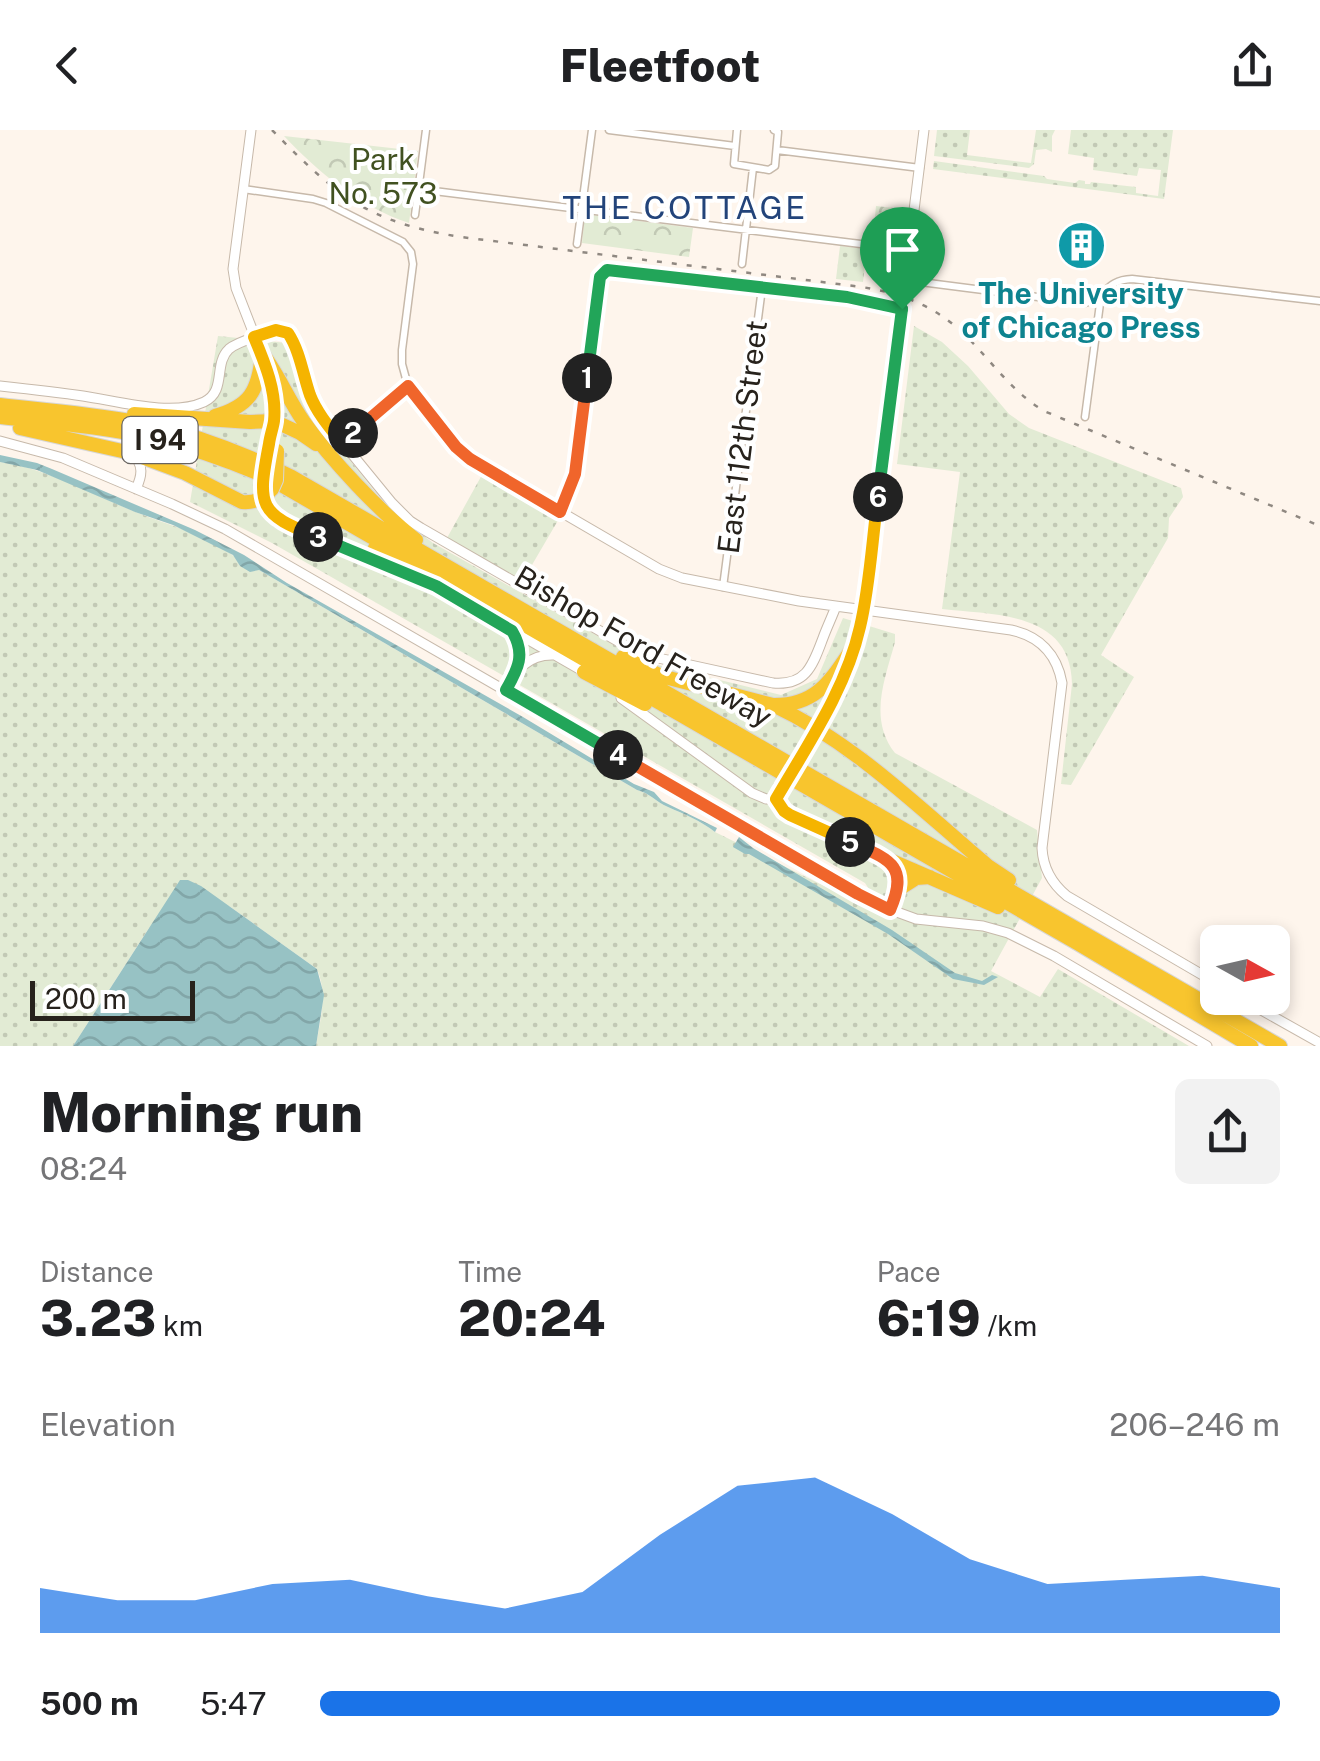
<!DOCTYPE html>
<html lang="en">
<head>
<meta charset="utf-8">
<style>
  :root { --surface:#fff; --page:#f2f2f2; --text:#202124; --muted:#757577; --accent:#1a73e8 }
  body { margin:0; font-family:"Public Sans",sans-serif; background:var(--page); color:var(--text); height:100vh; display:flex; flex-direction:column; font-size:38px; white-space:nowrap }
  * { box-sizing:border-box; margin:0 }
  p { font-size:32px; color:var(--muted) }
  .icon { flex:none; width:55px; height:55px; fill:none; stroke:currentColor; stroke-width:2; stroke-linecap:round; stroke-linejoin:round }
  .map { position:relative; height:916px; overflow:hidden }
  .sheet { display:flex; flex-direction:column; background:var(--surface); flex:1 }
  .sheet>* { flex:none }
  .needle { width:65px; rotate:98deg }
  .buttons { position:absolute; left:1200px; top:795px; display:grid; gap:20px }
  .buttons a { display:grid; place-items:center; width:90px; height:90px; border-radius:15px; background:var(--surface); box-shadow:0 5px 15px #0003; font-size:50px }
  .scale { position:absolute; left:30px; bottom:25px; width:165px; box-sizing:border-box; padding-left:10px; border:5px solid #27221c; border-top:0; font-size:28px; line-height:35px; white-space:nowrap; color:#27221c; -webkit-text-stroke:8px #fff; paint-order:stroke }
  .pin { position:absolute; display:grid; place-items:center; width:85px; height:85px; color:#fff; margin:-102px -42px; border-radius:50% 50% 50% 0; rotate:-45deg; box-shadow:0 0 10px #0007 }
  .pin .icon { rotate:45deg }
  .km { position:absolute; width:50px; height:50px; margin:-25px; border-radius:50%; background:#222; color:#fff; font-size:28px; line-height:50px; text-align:center }
  .round { display:grid; place-items:center; flex:none; width:105px; height:105px; border-radius:15px; background:var(--page) }
  .headline { display:flex; align-items:center; justify-content:space-between; height:170px; padding:0 40px }
  h1 { font-size:55px; font-weight:800; line-height:75px }
  .metrics { display:grid; grid-template-columns:repeat(3,1fr); gap:15px; height:170px; padding:10px 40px }
  .metrics div { display:grid; align-content:center }
  .metrics b { font-size:50px; font-weight:800 }
  .metrics small { font-size:28px; font-weight:400 }
  .metrics p { font-size:28px }
  .chart { height:280px; padding:20px 40px }
  .chart p { display:flex; justify-content:space-between }
  .chart svg { width:100%; height:180px; margin-top:10px; fill:var(--accent); opacity:.7 }
  ul { padding:0 40px; list-style:none; font-size:32px }
  li { display:grid; grid-template-columns:160px 120px 1fr; align-items:center; height:75px }
  li i { height:25px; border-radius:12px; background:var(--accent) }
  header { display:flex; justify-content:space-between; align-items:center; height:130px; padding:0 40px; background:var(--surface); font-size:45px; font-weight:800 }
  .map>svg:first-child { display:block }
  .grass { fill:url(#grass-dots) }
  .park { fill:url(#park-crowns) }
  .water { fill:url(#water-waves) }
  .lines { fill:none; stroke-linecap:round; stroke-linejoin:round }
  .minor-casing { stroke:#c7b9aa; stroke-width:9 }
  .tertiary-casing { stroke:#c7b9aa; stroke-width:11 }
  .secondary-casing { stroke:#c7b9aa; stroke-width:11 }
  .motorway-casing { stroke:#d8d7d6; stroke-width:16 }
  .minor { stroke:#fff; stroke-width:6 }
  .tertiary { stroke:#fff; stroke-width:9 }
  .secondary { stroke:#fff; stroke-width:9 }
  .motorway { stroke:#f8c52e; stroke-width:14 }
  .rail { stroke:#8f8881; stroke-width:2.5; stroke-dasharray:5 10; stroke-linecap:butt }
  .secondary-bridge-casing { stroke:#c7b9aa; stroke-width:11; stroke-linecap:butt }
  .motorway-bridge-casing { stroke:#d8d7d6; stroke-width:16; stroke-linecap:butt }
  .secondary-bridge { stroke:#fff; stroke-width:9 }
  .motorway-bridge { stroke:#f8c52e; stroke-width:14 }
  .split-1-casing { stroke:#fff; stroke-width:20 }
  .split-2-casing { stroke:#fff; stroke-width:20 }
  .split-3-casing { stroke:#fff; stroke-width:20 }
  .split-4-casing { stroke:#fff; stroke-width:20 }
  .split-5-casing { stroke:#fff; stroke-width:20 }
  .split-6-casing { stroke:#fff; stroke-width:20 }
  .split-7-casing { stroke:#fff; stroke-width:20 }
  .split-1 { stroke:#22a559; stroke-width:12 }
  .split-2 { stroke:#f0652b; stroke-width:12 }
  .split-3 { stroke:#f5b400; stroke-width:12 }
  .split-4 { stroke:#22a559; stroke-width:12 }
  .split-5 { stroke:#f0652b; stroke-width:12 }
  .split-6 { stroke:#f5b400; stroke-width:12 }
  .split-7 { stroke:#22a559; stroke-width:12 }
  .labels { text-anchor:middle; stroke-width:8; stroke-linejoin:round; paint-order:stroke }
  .shield { fill:#fff; stroke:#686460; stroke-width:2.5 }
  .shield-label { font-size:28px; font-weight:bold; fill:#27221c }
  .park-label { font-size:30px; fill:#415120; stroke:#fff }
  .culture-label { font-size:30px; font-weight:bold; fill:#0d838f; stroke:#fff }
  .street-label { font-size:30px; fill:#27221c; stroke:#fff }
  .neighbourhood-label { font-size:32px; letter-spacing:2.5px; fill:#23447a; stroke:#fff }
</style>
</head>
<body>
<header><svg class="icon" aria-label="back" viewBox="0 0 24 24"><path d="M15 5l-7 7 7 7"/></svg>Fleetfoot<svg class="icon" aria-label="share" viewBox="0 0 24 24"><path d="M12 15V3M7 8l5-5 5 5M5 13v7h14v-7"/></svg></header>
<div class="map">
<svg width="1320" height="916" viewBox="0 0 1320 916">
  <defs>
    <pattern id="grass-dots" width="8" height="8" patternUnits="userSpaceOnUse" patternTransform="scale(2.5)"><rect width="8" height="8" fill="#e2ebd4"/><path d="M2 2h.1M6 6h.1" fill="none" stroke="#c2c9b5" stroke-width="1.8" stroke-linecap="round"/></pattern>
    <pattern id="park-crowns" width="20" height="18" patternUnits="userSpaceOnUse" patternTransform="scale(2.5)"><rect width="20" height="18" fill="#e2ebd4"/><path d="M2 6a3 3 0 1 1 6 0M12 15a3 3 0 1 1 6 0" fill="none" stroke="#c2c9b5"/></pattern>
    <pattern id="water-waves" width="16" height="10" patternUnits="userSpaceOnUse" patternTransform="scale(2.5)"><rect width="16" height="10" fill="#97c2c4"/><path d="M0 5q4-4 8 0t8 0" fill="none" stroke="#82a6a8"/></pattern>
  </defs>
  <rect width="100%" height="100%" fill="#fef5ec"/>
  <path class="grass" d="M937,0H970L967,25L1031,33L1036,0H1055L1052,6V22L1046,19L1036,20L1034,34L1029,38L934,26Z
    M1071,0H1173L1164,69L933,39L934,31L1044,46L1047,49L1075,53L1079,50L1085,51V54H1090L1091,52L1136,57V63L1158,66L1161,40L1139,38L1137,46L1093,40L1094,28L1068,24Z
    M840,116L867,119L863,152L836,149Z
    M914,196L942,212L968,236L1009,284L1029,298L1181,358L1183,367L1169,388L1168,408L1101,525L1134,547L1071,655L1061,654L1072,554C1071,482 996,485 942,479L960,342L897,334Z
    M218,206L287,213L323,297L389,379L433,413L642,531L781,565L817,549L843,488L895,504V512C885,549 868,589 895,623L1037,700L1042,748L991,841L1040,867L1058,839L1189,916H316C320,890 328,864 317,839L229,776L149,798L73,916H0V332C49,339 93,365 138,383C166,394 206,405 231,424C236,427 237,430 240,436L259,440L637,660C650,663 656,672 668,677C684,684 701,691 715,702L887,787L865,753L272,413L190,372Z
    M483,343L560,387L522,452L447,408Z"/>
  <path class="park" d="M284,6L418,21L409,93C360,77 318,42 284,6Z
    M876,76L903,79L899,110L873,107Z
    M585,84L693,98L689,127L582,113Z"/>
  <path class="water" d="M0,325L37,333L52,339L195,400L244,425L287,453L523,587L634,654L654,662L662,671L717,698L715,702C701,691 684,684 668,677C656,672 650,663 637,660L259,440L250,442L240,436L233,425L173,395L135,382L37,340L0,332Z
    M739,707L753,718L892,800L955,843L982,851L992,845L998,847L984,855L953,849L888,804L749,724H745L733,717Z
    M180,750H188L201,756L317,839L324,865L316,916H73Z"/>
  <g class="lines">
    <defs>
      <path id="minor" d="M609,0L735,16
        M737,0L734,34L769,40L775,36L778,2L774,0
        M777,20L920,38
        M243,59L313,69L326,73L403,112L411,122L413,134L402,220V234L408,256L343,312
        M418,59L909,120
        M415,85L426,0
        M577,114L592,0
        M742,134L753,38
        M905,150L1085,173C1106,169 1104,150 1132,149L1320,171
        M1085,287L1101,166
        M561,382L575,344L599,147L603,141L612,139L847,167L902,179
        M723,457L762,158"/>
      <path id="tertiary" d="M251,0L233,139L236,158L257,212
        M266,236L272,264L274,291
        M0,256C28,259 56,262 83,266C118,271 171,287 204,272C227,261 213,234 229,219C237,212 253,208 264,204C271,201 278,198 286,201C296,207 310,269 320,285L392,373L410,391L421,398L640,524L773,553C807,556 813,534 823,508C827,497 832,487 836,476
        M408,256L457,317L470,329L659,439L682,448L799,471L1011,500C1039,506 1057,524 1062,553L1042,718C1043,738 1051,753 1067,766L1218,854
        M0,311L63,328L172,374L225,399L875,774L916,789L983,796L1008,803L1054,826L1207,916
        M133,325C144,335 142,346 136,359
        M1240,868L1320,913"/>
      <path id="secondary" d="M268,317L274,291
        M262,363L267,378L278,390L401,440
        M433,455L588,544
        M513,502L520,518L519,538
        M506,560C517,540 527,525 552,525
        M621,568L752,663L766,669H776
        M804,622C830,573 852,537 864,481L924,0
        M776,669L784,681L790,685L885,728L896,744L899,759"/>
      <path id="motorway" d="M259,219C277,241 287,268 304,292C331,330 379,381 416,410
        M0,275C49,281 98,284 146,294C197,305 246,324 292,347L1280,916
        M134,284L250,292L274,291L300,303L316,314
        M215,286C250,276 258,261 262,226
        M0,287C52,293 106,297 157,309C196,319 232,332 269,348L1077,813L1251,916
        M20,298L131,323L185,343L242,372C255,373 264,369 272,359
        M375,418L436,456
        M623,527L661,546L773,575C856,614 919,678 988,736L1009,750
        M584,542L645,574
        M775,575C820,575 833,546 856,513
        M885,728L998,777
        M899,759L916,748L930,747"/>
    </defs>
    <use href="#minor" class="minor-casing"/>
    <use href="#tertiary" class="tertiary-casing"/>
    <use href="#secondary" class="secondary-casing"/>
    <use href="#motorway" class="motorway-casing"/>
    <use href="#minor" class="minor"/>
    <use href="#tertiary" class="tertiary"/>
    <use href="#secondary" class="secondary"/>
    <use href="#motorway" class="motorway"/>
    <path class="rail" d="M272,0C337,66 367,92 461,107L854,156C901,162 938,176 971,211C995,236 1014,263 1044,281L1320,396"/>
    <defs>
      <path id="secondary-bridge" d="M262,354L268,317
        M785,654L804,622"/>
      <path id="motorway-bridge" d="M272,359L276,350L277,321"/>
    </defs>
    <use href="#secondary-bridge" class="secondary-bridge-casing"/>
    <use href="#motorway-bridge" class="motorway-bridge-casing"/>
    <use href="#secondary-bridge" class="secondary-bridge"/>
    <use href="#motorway-bridge" class="motorway-bridge"/>
  </g>
  <g class="lines">
    <defs>
      <path id="split-1" d="M587,248L600,147L607,140L847,167L902,179"/>
      <path id="split-2" d="M353,303L408,256L456,317L470,329L560,382L575,344L587,248"/>
      <path id="split-3" d="M318,407C258,384 257,376 269,314C270,306 273,298 274,291C277,262 265,233 254,207L276,200L288,203C300,221 303,245 310,265C317,283 330,298 342,313L353,303"/>
      <path id="split-4" d="M318,407L436,456L512,501C526,524 518,539 506,560L618,625"/>
      <path id="split-5" d="M618,625L858,764L890,780C910,734 888,729 850,712"/>
      <path id="split-6" d="M850,712L790,685L784,681L776,669C808,614 846,559 860,497C870,455 872,410 878,367"/>
      <path id="split-7" d="M878,367L902,179"/>
    </defs>
    <use href="#split-1" class="split-1-casing"/>
    <use href="#split-2" class="split-2-casing"/>
    <use href="#split-3" class="split-3-casing"/>
    <use href="#split-4" class="split-4-casing"/>
    <use href="#split-5" class="split-5-casing"/>
    <use href="#split-6" class="split-6-casing"/>
    <use href="#split-7" class="split-7-casing"/>
    <use href="#split-1" class="split-1"/>
    <use href="#split-2" class="split-2"/>
    <use href="#split-3" class="split-3"/>
    <use href="#split-4" class="split-4"/>
    <use href="#split-5" class="split-5"/>
    <use href="#split-6" class="split-6"/>
    <use href="#split-7" class="split-7"/>
  </g>
  <defs>
    <symbol id="building-disc" viewBox="-11 -11 22 22"><circle r="9.5" fill="#0f9aa8" stroke="#fff"/><path d="M-4-6H4V6H1V3H-1V6H-4ZM-2.5-4.3h1.7v1.8h-1.7ZM.8-4.3h1.7v1.8H.8ZM-2.5-1h1.7V.8h-1.7ZM.8-1h1.7V.8H.8Z" fill="#fff"/></symbol>
  </defs>
  <g fill-rule="evenodd">
    <use href="#building-disc" x="1054" y="88" width="55" height="55"/>
  </g>
  <g class="labels">
    <rect class="shield" x="122.5" y="287" width="75" height="46" rx="8"/>
    <g class="shield-label">
      <text x="160" y="320">I 94</text>
    </g>
    <g class="park-label">
      <text x="383" y="40">Park<tspan x="383" dy="34">No. 573</tspan></text>
    </g>
    <g class="culture-label">
      <text x="1081" y="174">The University<tspan x="1081" dy="34">of Chicago Press</tspan></text>
    </g>
    <g class="street-label">
      <text transform="translate(743 307) rotate(-83)" y="10">East 112th Street</text>
      <text transform="translate(643 517) rotate(30)" y="10">Bishop Ford Freeway</text>
    </g>
    <g class="neighbourhood-label">
      <text x="685" y="89">THE COTTAGE</text>
    </g>
  </g>
</svg>
<div class="buttons">
<a><svg class="needle" viewBox="-14 -14 28 28"><path d="M0-13l5 13h-10z" fill="#e53935"/><path d="M0 13l5-13h-10z" fill="#757577"/></svg></a>
</div>
<div class="scale">200 m</div>
<div class="pin" style="left:902px;top:179px;background:#1e9e55"><svg class="icon" aria-label="arrive" viewBox="0 0 24 24"><path d="M6 21V4h12l-3 4 3 4H6"/></svg></div>
<b class="km" style="left:587px;top:248px">1</b>
<b class="km" style="left:353px;top:303px">2</b>
<b class="km" style="left:318px;top:407px">3</b>
<b class="km" style="left:618px;top:625px">4</b>
<b class="km" style="left:850px;top:712px">5</b>
<b class="km" style="left:878px;top:367px">6</b>
</div>
<section class="sheet">
<div class="headline"><div><h1>Morning run</h1><p>08:24</p></div><a class="round"><svg class="icon" aria-label="share" viewBox="0 0 24 24"><path d="M12 15V3M7 8l5-5 5 5M5 13v7h14v-7"/></svg></a></div>
<div class="metrics">
<div><p>Distance</p><b>3.23<small> km</small></b></div>
<div><p>Time</p><b>20:24</b></div>
<div><p>Pace</p><b>6:19<small> /km</small></b></div>
</div>
<div class="chart"><p><span>Elevation</span>206–246 m</p>
<svg viewBox="0 0 160 44" preserveAspectRatio="none"><path d="M0 44V33L10 36L20 36L30 32L40 31L50 35L60 38L70 34L80 20L90 8L100 6L110 15L120 26L130 32L140 31L150 30L160 33V44z"/></svg>
</div>
<ul>
<li><b>500 m</b>5:47<i style="width:100%"></i></li>
</ul>
</section>
</body>
</html>
